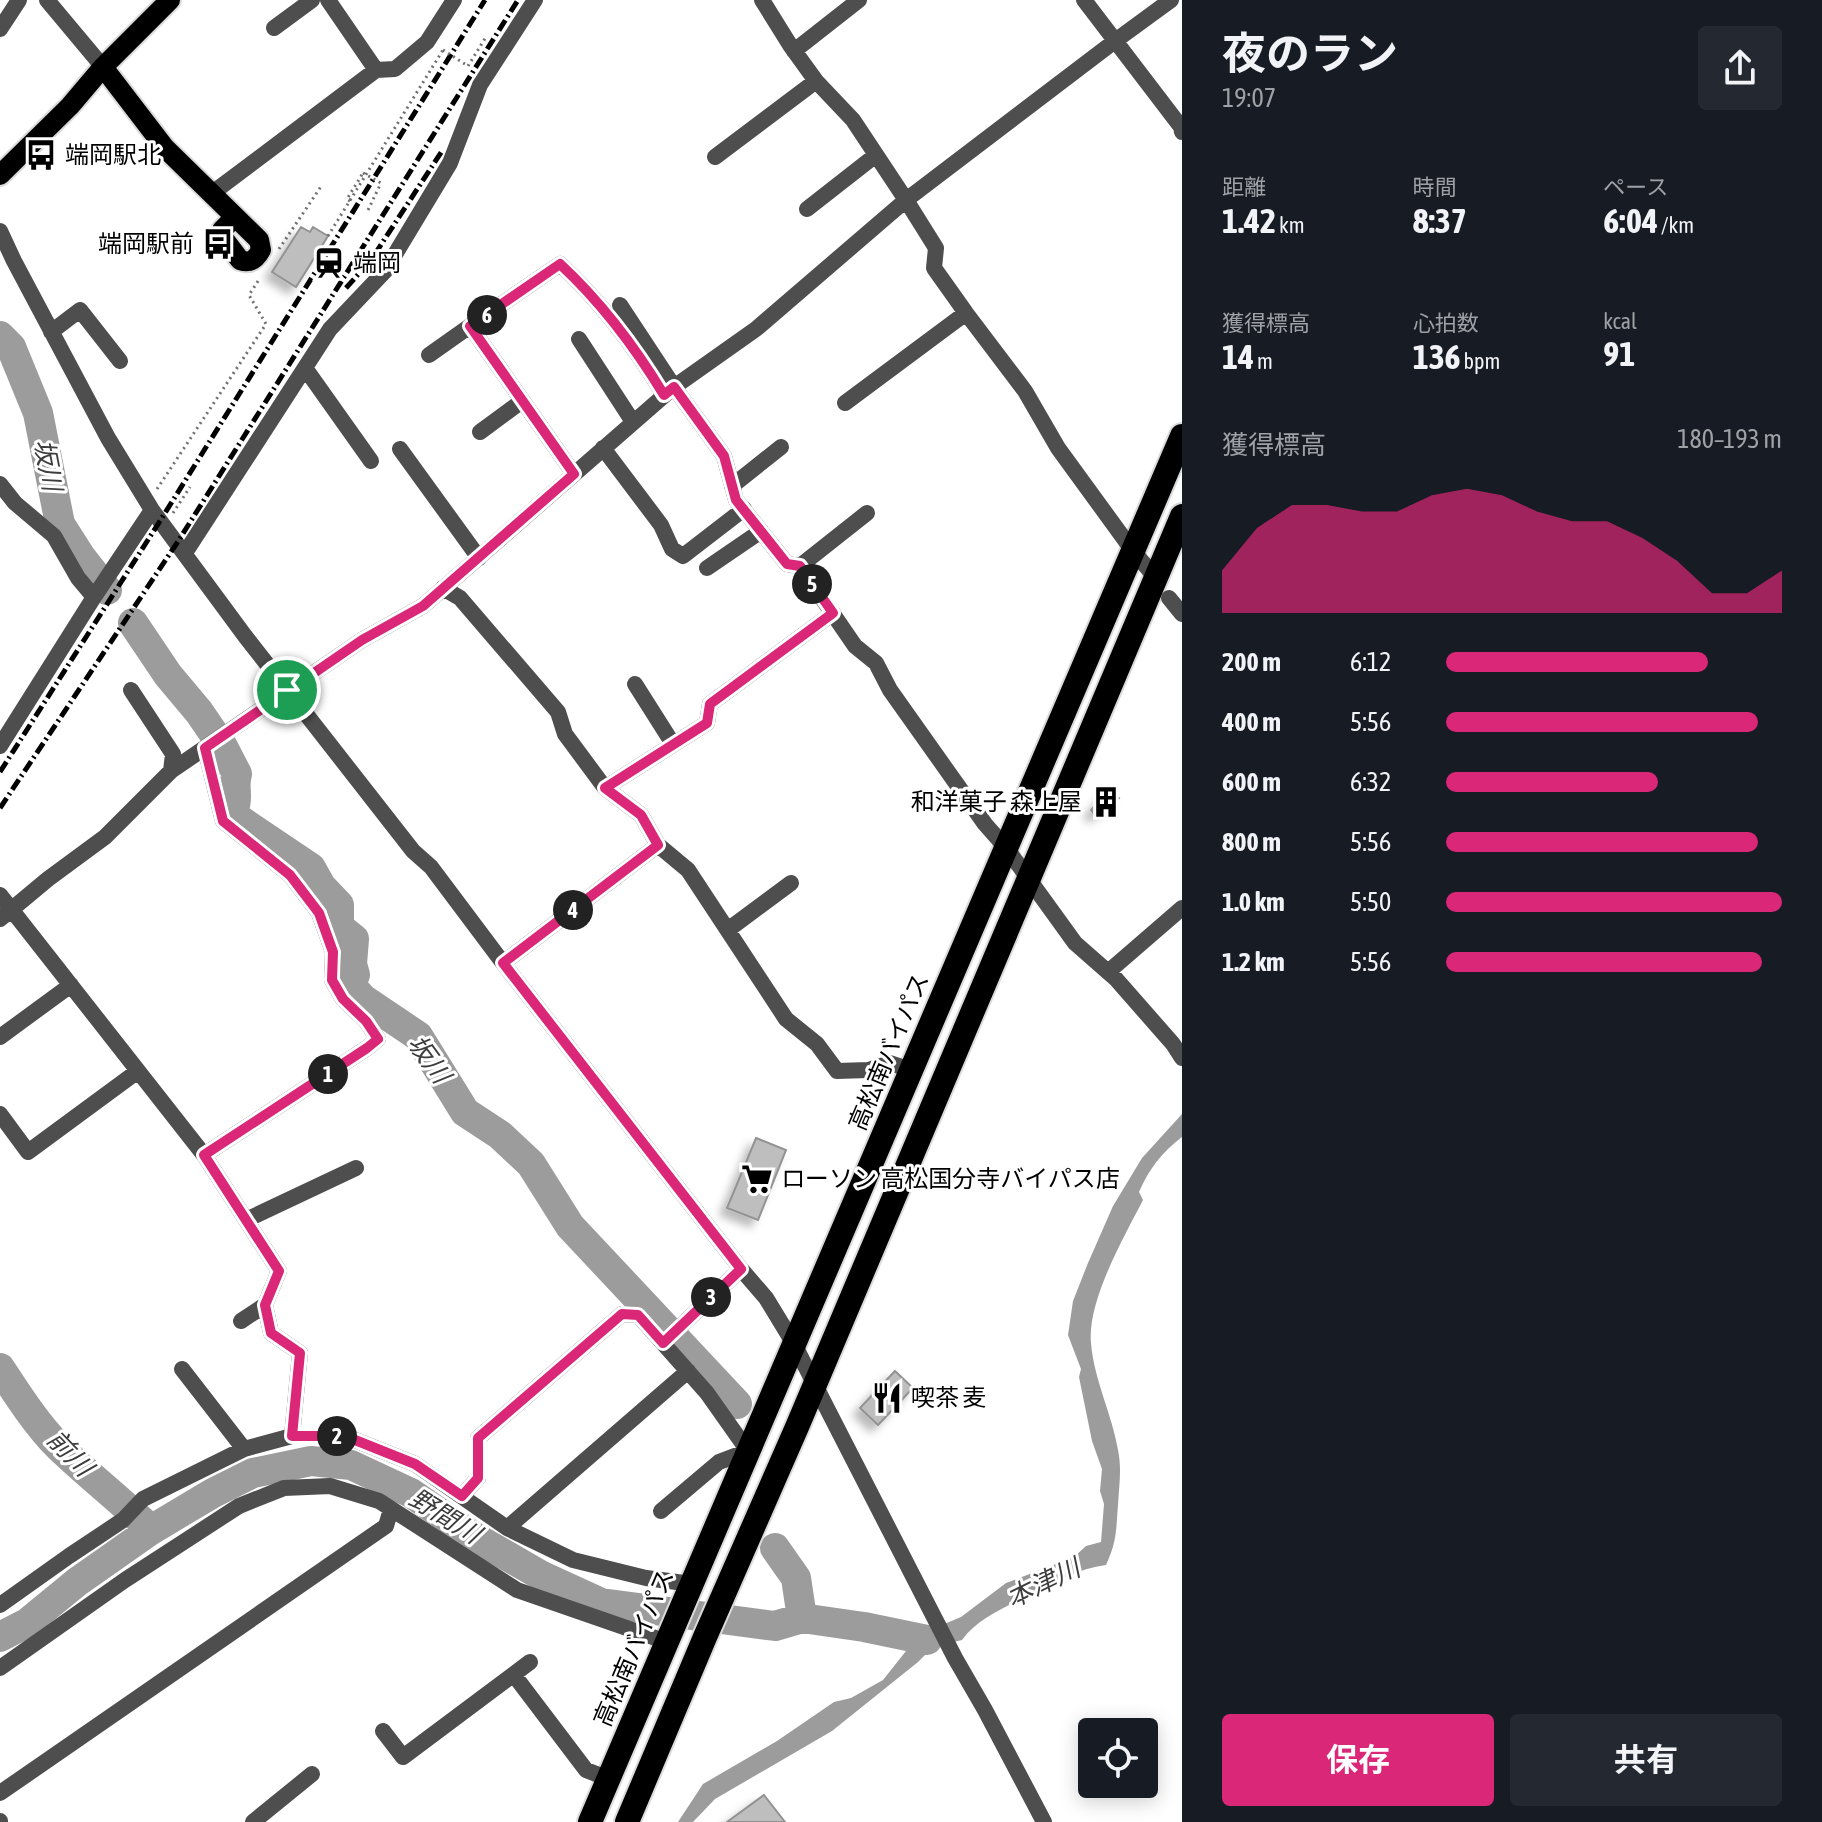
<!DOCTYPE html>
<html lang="ja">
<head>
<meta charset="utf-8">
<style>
  :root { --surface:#171b24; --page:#242831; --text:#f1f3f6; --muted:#9ea1a6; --accent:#db2777 }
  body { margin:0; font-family:"Asap Condensed","Noto Sans JP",sans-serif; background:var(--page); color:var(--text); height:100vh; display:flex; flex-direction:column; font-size:30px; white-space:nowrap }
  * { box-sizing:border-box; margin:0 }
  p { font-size:26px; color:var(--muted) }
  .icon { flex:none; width:44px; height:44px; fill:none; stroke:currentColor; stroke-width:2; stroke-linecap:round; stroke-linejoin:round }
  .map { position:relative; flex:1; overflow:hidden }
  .details { display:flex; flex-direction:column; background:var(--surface); width:640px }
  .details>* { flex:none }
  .buttons { position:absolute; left:1078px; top:1718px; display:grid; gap:16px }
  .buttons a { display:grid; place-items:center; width:80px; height:80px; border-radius:8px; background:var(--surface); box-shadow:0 4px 20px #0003; font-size:40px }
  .pin { position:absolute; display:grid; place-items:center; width:68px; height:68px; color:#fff; margin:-34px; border:4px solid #fff; border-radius:50%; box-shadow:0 2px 8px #0007 }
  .km { position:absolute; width:40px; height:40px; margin:-20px; border-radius:50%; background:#222; color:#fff; font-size:22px; line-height:40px; text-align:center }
  .round { display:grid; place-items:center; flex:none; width:84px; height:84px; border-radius:8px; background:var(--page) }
  .summary { display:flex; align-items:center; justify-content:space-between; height:136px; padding:0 40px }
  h1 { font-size:44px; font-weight:700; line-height:60px }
  .figures { display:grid; grid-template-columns:repeat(3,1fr); gap:12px; height:136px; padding:8px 40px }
  .figures div { display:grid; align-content:center }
  .figures b { font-size:34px; font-weight:700 }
  .figures small { font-size:22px; font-weight:400 }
  .figures p { font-size:22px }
  .chart { height:224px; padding:16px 40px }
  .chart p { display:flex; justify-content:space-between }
  .chart svg { width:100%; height:144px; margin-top:8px; fill:var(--accent); opacity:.7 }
  .button { display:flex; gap:16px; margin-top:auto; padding:16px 40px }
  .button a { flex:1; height:92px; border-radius:8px; background:var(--accent); color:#fff; font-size:32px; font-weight:700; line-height:92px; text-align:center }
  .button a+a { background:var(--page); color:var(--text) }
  ul { padding:0 40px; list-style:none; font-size:26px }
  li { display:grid; grid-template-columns:128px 96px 1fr; align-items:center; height:60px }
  li i { height:20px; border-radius:10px; background:var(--accent) }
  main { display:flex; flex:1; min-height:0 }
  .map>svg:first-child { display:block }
  .water { fill:#9c9c9c }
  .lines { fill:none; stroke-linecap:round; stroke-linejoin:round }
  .river { stroke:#9c9c9c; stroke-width:30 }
  .building { fill:#bebebe; stroke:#929292; stroke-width:2; filter:url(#shadow) }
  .major-casing { stroke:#dbdbdb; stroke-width:24 }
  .highway-casing { stroke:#dbdbdb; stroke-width:28 }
  .path { stroke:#707070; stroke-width:3; stroke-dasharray:2 4; stroke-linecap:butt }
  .minor { stroke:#4e4e4e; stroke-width:16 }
  .major { stroke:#000; stroke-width:20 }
  .highway { stroke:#000; stroke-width:24 }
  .rail { stroke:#000; stroke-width:5; stroke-dasharray:12 4 2 4; stroke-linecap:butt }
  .path-bridge { stroke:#707070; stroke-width:3; stroke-dasharray:2 4; stroke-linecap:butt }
  .route-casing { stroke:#fff; stroke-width:16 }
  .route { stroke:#db2777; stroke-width:10 }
  .labels { text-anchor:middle; stroke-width:6; stroke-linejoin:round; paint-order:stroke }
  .poi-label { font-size:24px; fill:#000; stroke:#fff; text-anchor:start }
  .street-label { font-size:24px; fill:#000; stroke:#fff }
  .water-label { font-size:26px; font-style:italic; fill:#3d3d3d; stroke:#fff }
</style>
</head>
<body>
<main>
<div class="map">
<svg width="1182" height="1822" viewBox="0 0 1182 1822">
  <defs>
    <filter id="shadow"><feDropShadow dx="-7" dy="7" stdDeviation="4" flood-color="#0004"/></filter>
  </defs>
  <rect width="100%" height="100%" fill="#fff"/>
  <path class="water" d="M1182,1114V1137C1162,1152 1149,1169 1139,1192L1143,1200C1124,1237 1087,1301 1091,1343C1094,1380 1112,1414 1118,1450C1122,1469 1119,1486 1118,1505C1116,1530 1117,1541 1106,1565C1079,1568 1054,1583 1030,1595C1006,1607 978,1618 962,1640L933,1647L918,1662L832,1731L715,1799L693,1822H678L703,1784L777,1741L834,1702L851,1698L883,1680L910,1646L911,1633L930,1630L961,1617L1006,1583L1074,1557L1086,1546L1101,1542L1104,1504L1100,1491L1102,1469L1092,1441L1079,1377L1081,1369L1068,1335L1073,1301L1088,1263L1113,1206L1142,1158Z"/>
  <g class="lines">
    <path class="river" d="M0,336L11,347L38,413L60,524L81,557L107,590
      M133,623L168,675L199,712L223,747L237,774C233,787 239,797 234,809L237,818L311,868L321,886L339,905V927L354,939L352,964L355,975L350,985L363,999L418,1036L465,1112L500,1135L531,1164L570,1226L737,1404
      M0,1368C17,1394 37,1425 59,1447C89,1476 122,1501 151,1530
      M775,1548L796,1578L802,1618
      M0,1637L27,1623L77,1582L151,1530L213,1493L253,1473L311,1461L351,1465L411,1493L476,1538L542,1576L601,1603L775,1626L802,1618L864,1627L927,1640"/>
  </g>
  <path class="building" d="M301,227L310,232L313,227L328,236L296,287L272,272Z
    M1109,790L1119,798L1111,806L1095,815L1091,810Z
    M756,1138L786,1150L758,1220L727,1208Z
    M895,1371L913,1388L878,1425L860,1408Z
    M764,1795L785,1822H727Z"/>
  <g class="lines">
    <defs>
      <path id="major" d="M103,67L165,148L259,240L261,250C256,259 251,264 240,260L221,235L222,230L235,217
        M0,175L70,106L103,67L170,0"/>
      <path id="highway" d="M590,1822L1182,436
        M627,1822L705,1637L797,1427L1182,516"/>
    </defs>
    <use href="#major" class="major-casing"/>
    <use href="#highway" class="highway-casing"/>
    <path class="path" d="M468,66L486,37
      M350,201L347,199L363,173
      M368,210L381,183
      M328,236L443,50
      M279,249L322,185
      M157,489L266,324L249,295L260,278
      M173,513L190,487"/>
    <path class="minor" d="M47,0L103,67
      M328,0L376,70
      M762,0L790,45L816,81L853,120L906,200L936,248L934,268L966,313L1025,391L1058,448L1133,551L1156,578
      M1084,0L1181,127L1182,132
      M274,28L312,0
      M0,29L19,0
      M794,51L859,0
      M715,157L816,81
      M211,194L376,70L395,69L427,42L454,0
      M807,209L876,155
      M0,231L14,261L108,438L152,510L245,636L413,851L431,867L503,963L741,1269L766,1298L794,1344L955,1658L985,1710L1044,1822
      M620,305L674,387L724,456L736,500L787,564L800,566L855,646L876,663L890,690L985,824L1007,849L1075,943L1116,979L1173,1044L1182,1058
      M51,332L80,310L120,361
      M579,339L633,422
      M429,355L470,326
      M305,368L371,461
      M845,403L966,313
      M480,432L522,401
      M603,448L661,525L672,549L683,556L744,509
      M400,449L479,558
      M574,474L470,326L560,264C601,302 635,347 664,395
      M0,484L15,503L54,536L78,578L94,597
      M732,486L781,447
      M185,553L330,329L385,271L450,163L480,85L535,0
      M800,566L867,513
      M707,568L761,531
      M443,588L460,598L558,712L565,734L605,788L641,815L658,845L688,870L786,1019L817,1044L837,1071L868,1070L890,1063L911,1070
      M1169,598L1182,614
      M635,684L673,744
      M131,690L173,754L171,771
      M0,746L94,597L152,510
      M605,788L707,723L710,704L833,613
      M0,895L204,1155L279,1271L265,1305L271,1333L300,1353L292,1436L244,1449L143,1499L123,1520L69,1556L0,1605
      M0,919L48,879L105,837L171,771L362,640L423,606L674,387L756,329L906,200L1115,41L1171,0
      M729,929L791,883
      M503,963L658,845
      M1108,972L1182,908
      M0,1037L71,985
      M0,1114L28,1152L138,1071
      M204,1155L367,1048L378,1039L366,1021L343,999L332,980L333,952L319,913L290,875L223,821L205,748
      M246,1220L356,1168
      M241,1321L265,1305
      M663,1343L741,1269
      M182,1369L244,1449
      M292,1436H345L415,1464L507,1528L573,1560L646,1578L692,1584
      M462,1496L478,1478V1438L622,1314L638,1315L707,1393L748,1451L719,1462L661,1511
      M507,1528L688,1371
      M0,1668L125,1580L239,1506L284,1488L330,1486L379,1501L517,1590L667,1642
      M514,1675L586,1770L609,1779
      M383,1731L403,1757L530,1662
      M0,1793L386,1526L391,1509
      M0,1821V1822
      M253,1822L312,1774"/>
    <use href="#major" class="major"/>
    <use href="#highway" class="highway"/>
    <path class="rail" d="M346,288L371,260L442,151
      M0,772L160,521L485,0
      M0,808L177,543L518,0"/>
    <path class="path-bridge" d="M443,50L468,66
      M363,173L381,183"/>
  </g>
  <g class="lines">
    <defs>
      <path id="route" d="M560,264C601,302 635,347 664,395L674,387L724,456L736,500L787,564L800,566L833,613L710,704L707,723L605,788L641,815L658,845L503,963L741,1269L663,1343L638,1315L622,1314L478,1438V1478L462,1496L415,1464L345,1436H292L300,1353L271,1333L265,1305L279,1271L204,1155L367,1048L378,1039L366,1021L343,999L332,980L333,952L319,913L290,875L223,821L205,748L362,640L423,606L574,474L470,326Z"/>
    </defs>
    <use href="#route" class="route-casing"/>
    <use href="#route" class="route"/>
  </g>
  <defs>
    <symbol id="bus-bare" viewBox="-9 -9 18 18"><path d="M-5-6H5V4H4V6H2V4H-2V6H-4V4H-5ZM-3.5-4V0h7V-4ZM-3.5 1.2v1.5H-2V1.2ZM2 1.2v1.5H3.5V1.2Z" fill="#000" stroke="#fff" stroke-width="2.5" paint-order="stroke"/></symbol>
    <symbol id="station-bare" viewBox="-9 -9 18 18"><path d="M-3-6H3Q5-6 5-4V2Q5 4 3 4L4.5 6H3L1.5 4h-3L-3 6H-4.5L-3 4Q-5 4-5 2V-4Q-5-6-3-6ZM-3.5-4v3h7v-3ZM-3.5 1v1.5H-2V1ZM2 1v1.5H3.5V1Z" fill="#000" stroke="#fff" stroke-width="2.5" paint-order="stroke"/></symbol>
    <symbol id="building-bare" viewBox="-9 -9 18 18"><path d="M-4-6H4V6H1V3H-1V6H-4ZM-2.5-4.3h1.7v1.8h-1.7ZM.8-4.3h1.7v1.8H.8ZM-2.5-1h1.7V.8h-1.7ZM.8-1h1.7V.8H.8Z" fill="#000" stroke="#fff" stroke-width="2.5" paint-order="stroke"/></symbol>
    <symbol id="supermarket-bare" viewBox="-9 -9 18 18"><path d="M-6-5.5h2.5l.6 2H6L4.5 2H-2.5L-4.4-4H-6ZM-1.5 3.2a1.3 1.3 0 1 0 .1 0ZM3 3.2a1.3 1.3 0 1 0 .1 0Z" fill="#000" stroke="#fff" stroke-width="2.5" paint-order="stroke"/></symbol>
    <symbol id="restaurant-bare" viewBox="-9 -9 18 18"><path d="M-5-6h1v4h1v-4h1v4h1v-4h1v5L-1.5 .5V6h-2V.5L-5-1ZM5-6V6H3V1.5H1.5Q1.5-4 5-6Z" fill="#000" stroke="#fff" stroke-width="2.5" paint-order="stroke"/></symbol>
  </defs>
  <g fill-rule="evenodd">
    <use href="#bus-bare" x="19" y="133" width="44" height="44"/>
    <use href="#bus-bare" x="196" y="222" width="44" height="44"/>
    <use href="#station-bare" x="307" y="241" width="44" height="44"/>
    <use href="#building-bare" x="1084" y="780" width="44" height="44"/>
    <use href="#supermarket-bare" x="735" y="1157" width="44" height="44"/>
    <use href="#restaurant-bare" x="865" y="1376" width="44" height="44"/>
  </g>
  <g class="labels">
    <g class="poi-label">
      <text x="65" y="163">端岡駅北</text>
      <text x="194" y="252" text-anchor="end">端岡駅前</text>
      <text x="353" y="271">端岡</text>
      <text x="1082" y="810" text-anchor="end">和洋菓子 森上屋</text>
      <text x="781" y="1187">ローソン 高松国分寺バイパス店</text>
      <text x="911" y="1406">喫茶 麦</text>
    </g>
    <g class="street-label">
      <text transform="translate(889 1052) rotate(-67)" y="8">高松南バイパス</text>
      <text transform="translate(634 1648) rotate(-67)" y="8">高松南バイパス</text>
    </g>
    <g class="water-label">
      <text transform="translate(48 465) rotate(79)" y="9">坂川</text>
      <text transform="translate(429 1059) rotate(54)" y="9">坂川</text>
      <text transform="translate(70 1453) rotate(46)" y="9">前川</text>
      <text transform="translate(445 1516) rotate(32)" y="9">野間川</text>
      <text transform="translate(1043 1583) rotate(-26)" y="9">本津川</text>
    </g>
  </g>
</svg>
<div class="buttons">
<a><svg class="icon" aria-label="locate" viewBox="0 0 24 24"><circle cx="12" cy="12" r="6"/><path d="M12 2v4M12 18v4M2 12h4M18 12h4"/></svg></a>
</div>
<div class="pin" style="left:287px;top:690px;background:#1e9e55"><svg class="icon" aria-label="arrive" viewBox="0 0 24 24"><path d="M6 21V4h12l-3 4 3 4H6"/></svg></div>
<b class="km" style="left:328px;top:1074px">1</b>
<b class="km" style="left:337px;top:1436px">2</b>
<b class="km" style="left:711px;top:1297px">3</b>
<b class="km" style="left:573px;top:910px">4</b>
<b class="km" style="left:812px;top:584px">5</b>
<b class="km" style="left:487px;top:315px">6</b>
</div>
<section class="details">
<div class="summary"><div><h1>夜のラン</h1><p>19:07</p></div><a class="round"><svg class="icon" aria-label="share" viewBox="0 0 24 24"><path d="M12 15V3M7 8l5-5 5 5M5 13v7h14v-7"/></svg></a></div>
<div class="figures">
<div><p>距離</p><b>1.42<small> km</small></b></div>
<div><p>時間</p><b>8:37</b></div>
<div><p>ペース</p><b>6:04<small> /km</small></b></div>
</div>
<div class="figures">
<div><p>獲得標高</p><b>14<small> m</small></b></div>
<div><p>心拍数</p><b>136<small> bpm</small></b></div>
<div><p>kcal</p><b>91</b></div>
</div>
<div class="chart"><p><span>獲得標高</span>180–193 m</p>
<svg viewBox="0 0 160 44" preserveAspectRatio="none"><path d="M0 44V31L10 18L20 11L30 11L40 13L50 13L60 8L70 6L80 8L90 13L100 16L110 16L120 21L130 28L140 38L150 38L160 31V44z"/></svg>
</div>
<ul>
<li><b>200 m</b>6:12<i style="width:78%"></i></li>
<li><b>400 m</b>5:56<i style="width:93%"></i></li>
<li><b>600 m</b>6:32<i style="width:63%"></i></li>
<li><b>800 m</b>5:56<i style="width:93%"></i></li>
<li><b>1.0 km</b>5:50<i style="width:100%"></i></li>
<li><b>1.2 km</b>5:56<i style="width:94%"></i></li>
</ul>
<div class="button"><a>保存</a><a>共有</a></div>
</section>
</main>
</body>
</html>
